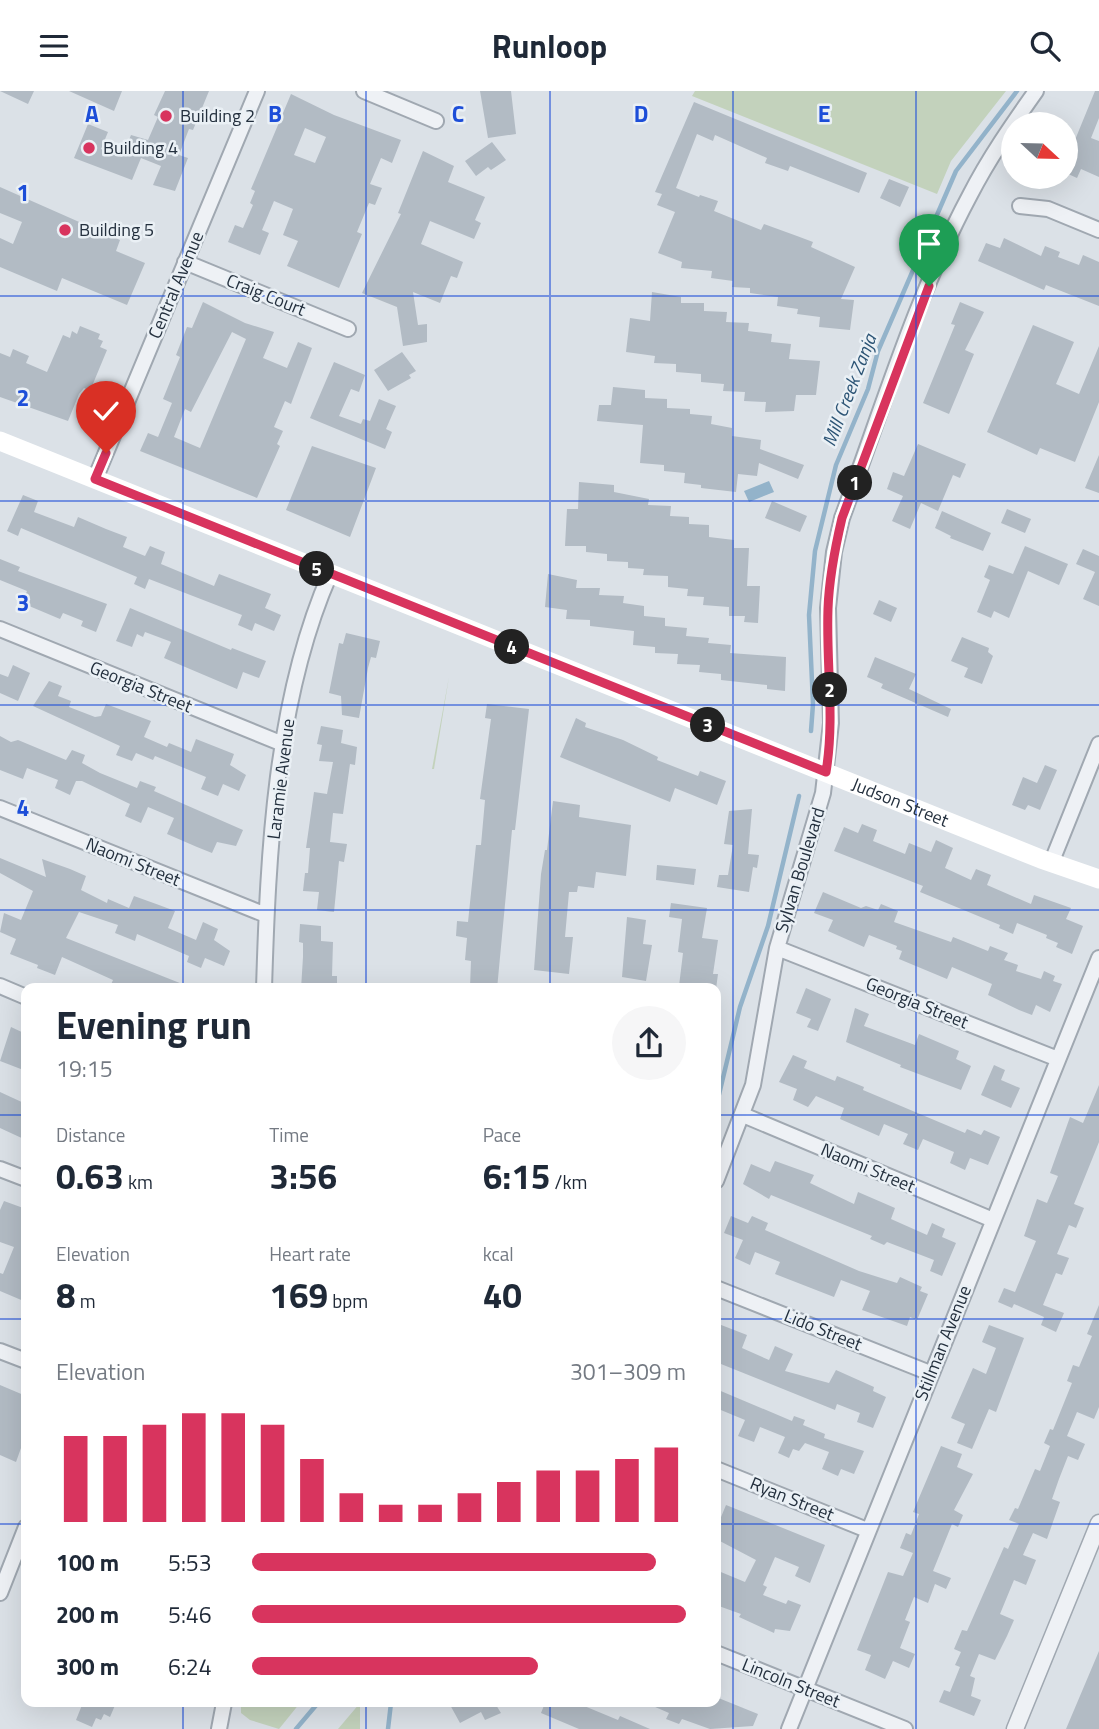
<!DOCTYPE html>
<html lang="en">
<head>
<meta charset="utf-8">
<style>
  :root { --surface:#fff; --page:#f6f6f7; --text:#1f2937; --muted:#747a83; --accent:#d8345e }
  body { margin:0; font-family:"Titillium Web",sans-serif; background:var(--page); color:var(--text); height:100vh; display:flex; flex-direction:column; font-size:26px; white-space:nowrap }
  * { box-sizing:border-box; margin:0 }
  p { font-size:23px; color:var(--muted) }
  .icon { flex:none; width:38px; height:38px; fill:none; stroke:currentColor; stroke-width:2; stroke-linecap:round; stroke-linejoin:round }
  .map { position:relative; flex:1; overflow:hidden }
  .drawer { position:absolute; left:21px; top:892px; width:700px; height:724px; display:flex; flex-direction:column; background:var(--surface); border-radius:14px; box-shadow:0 7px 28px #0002 }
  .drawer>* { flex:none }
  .needle { width:46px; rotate:112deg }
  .tools { position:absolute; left:1001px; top:21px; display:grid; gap:14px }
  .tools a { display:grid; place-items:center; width:77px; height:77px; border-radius:50%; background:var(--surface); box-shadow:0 7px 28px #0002; font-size:35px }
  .pin { position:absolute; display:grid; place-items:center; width:60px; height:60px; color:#fff; margin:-72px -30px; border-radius:50% 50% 50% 0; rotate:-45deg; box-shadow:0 0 7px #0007 }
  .pin .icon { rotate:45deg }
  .km { position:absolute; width:35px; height:35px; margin:-18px; border-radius:50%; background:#222; color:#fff; font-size:19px; line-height:35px; text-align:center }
  .round { display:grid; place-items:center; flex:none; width:74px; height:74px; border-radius:37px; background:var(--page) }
  .head { display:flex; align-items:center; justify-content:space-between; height:119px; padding:0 35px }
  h1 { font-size:38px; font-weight:700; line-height:52px }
  .figures { display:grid; grid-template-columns:repeat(3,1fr); gap:10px; height:119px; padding:7px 35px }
  .figures div { display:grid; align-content:center }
  .figures b { font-size:35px; font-weight:700 }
  .figures small { font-size:19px; font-weight:400 }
  .figures p { font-size:19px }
  .chart { height:196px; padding:14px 35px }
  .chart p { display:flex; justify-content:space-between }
  .chart svg { width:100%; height:126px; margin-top:7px; stroke:var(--accent); stroke-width:6 }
  ul { padding:0 35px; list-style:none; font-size:23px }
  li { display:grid; grid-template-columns:112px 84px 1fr; align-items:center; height:52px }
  li i { height:18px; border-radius:9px; background:var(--accent) }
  header { display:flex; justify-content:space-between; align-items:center; height:91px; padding:0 35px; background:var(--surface); font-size:32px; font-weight:700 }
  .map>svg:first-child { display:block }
  .green { fill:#c3d2bc }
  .water { fill:#93b3ca }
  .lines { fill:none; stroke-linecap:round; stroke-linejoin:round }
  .stream { stroke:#93b3ca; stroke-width:4.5 }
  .building { fill:#b2bbc4; fill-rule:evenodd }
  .minor-casing { stroke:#a0a8b1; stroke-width:18 }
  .tertiary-casing { stroke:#a0a8b1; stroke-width:19 }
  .minor { stroke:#eef1f5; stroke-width:14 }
  .tertiary { stroke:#eef1f5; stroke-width:16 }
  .secondary { stroke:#fff; stroke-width:19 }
  .route-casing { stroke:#fff; stroke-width:14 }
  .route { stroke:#d8345e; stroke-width:9 }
  .grid { fill:none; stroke:#1d4ed8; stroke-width:2; stroke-opacity:0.55 }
  .poi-dot { fill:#d8345e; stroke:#eaf0f5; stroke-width:2.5 }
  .labels { text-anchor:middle; stroke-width:5; stroke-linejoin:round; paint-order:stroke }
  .poi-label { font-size:18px; fill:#24303e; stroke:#eaf0f5; text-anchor:start }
  .street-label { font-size:18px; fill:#24303e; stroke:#eaf0f5 }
  .water-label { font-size:19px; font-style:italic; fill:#2c5475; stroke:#eaf0f5 }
  .grid-label { font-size:23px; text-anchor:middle; font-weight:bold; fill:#1d4ed8; stroke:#eaf0f5; stroke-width:5; stroke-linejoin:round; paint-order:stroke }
</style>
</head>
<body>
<header><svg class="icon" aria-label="menu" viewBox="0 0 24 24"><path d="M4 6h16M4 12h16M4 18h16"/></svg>Runloop<svg class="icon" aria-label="search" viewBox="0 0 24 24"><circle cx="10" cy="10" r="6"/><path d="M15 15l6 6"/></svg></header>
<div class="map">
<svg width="1099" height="1638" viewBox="0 0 1099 1638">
  <rect width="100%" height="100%" fill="#dbe1e7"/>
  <path class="green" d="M695,0H1006L951,70L937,103L692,5Z
    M449,586L434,678H432Z
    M241,1612H300L279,1638L250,1629L241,1622Z
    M360,1612V1638H338Z"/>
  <path class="water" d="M769,390L774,401L749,411L744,400Z"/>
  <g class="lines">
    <path class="stream" d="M811,640L813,613L809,524L815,460L836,374L868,298L878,260L956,80L1017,0
      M716,1016L740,916L768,835L799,705
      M296,1638L318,1612
      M388,1638L391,1612"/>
  </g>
  <path class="building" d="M0,0H34L28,13Z
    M69,0H122L114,20Z
    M165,0H209L193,39L189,38L179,64L188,67L175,100L153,94L161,75L141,67L132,89L74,67L88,33L108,41L101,58L122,66L131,44L148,49L158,26L154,24Z
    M480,0H511L516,43L488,47Z
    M1095,0H1099V27L1091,47L1099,50V86L1081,78L1077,87L1066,82V71Z
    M291,3L334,24L401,49L392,72L381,67L370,93L382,97L375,114L369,112L357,141L362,143L339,197L287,175L298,150L283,144L293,118L274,110L262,139L269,142L260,164L228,151L235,134L243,137L253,114L250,112L255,100L251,98ZM305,37L326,46L315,72L294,64Z
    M694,11L867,82L859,102L790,75L788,80L765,72L767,67L715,44L713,50L697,43L676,97L699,106L700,104L718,110L714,120L761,139L764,133L797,145L813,151L811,156L855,176L841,208L854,209L850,239L819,236L820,226L797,223L798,218L777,215L778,206L750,202V197L732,196L733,190L711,187L712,180L681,177L682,171L658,162L675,121L657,114L662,103L655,101Z
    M492,51L506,69L491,79L488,76L476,85L465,70Z
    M423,60L454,75L448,91L485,106L475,129L481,132L474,148L430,130L421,153L463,171L457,187L451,185L440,212L413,201L418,234L427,233V251L403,255L397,216L362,202L401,123L398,122Z
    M889,88L909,96L900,116L880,107Z
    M0,96L120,149L116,160L145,172L127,214L62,187L57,200L0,176V147L13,153L22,131L0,122Z
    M1004,147L1041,165L1045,155L1060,161L1058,166L1079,174L1083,164L1099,171V215L1046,194L1044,199L978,170L986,152L1000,157Z
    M652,201L681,206V212H704V220L727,221L726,231L749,232L748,240L772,243L771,251L791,253L789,268L820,270L816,304H796L794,320L765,321L766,311L744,310L745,301L723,300L724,293L701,291V283L676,281V273L654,272L655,265L626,261L630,227L650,230Z
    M203,211L245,232L274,241L263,267L287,277L298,251L312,257L291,313L285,310L274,336L283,340L277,353L280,355L257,407L140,360L148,342L158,346L172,312L163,308L180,266L176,264L187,236L192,237ZM232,241L246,248L200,357L174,346L185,318L191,321Z
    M960,211L984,221L965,259L974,263L949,323L923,312L955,234L951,233Z
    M1033,234L1074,251L1056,293L1079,303L1099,255V311L1075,371L1040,357L1037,364L987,341Z
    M80,235L100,243L98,248L103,250L100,256L107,259L90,300L84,297L79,303L68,330L0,306V262L10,266L13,258L29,265L26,272L47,281L63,244L70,247L72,240L77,243Z
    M402,261L416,280L409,284L411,287L388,300L374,279Z
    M334,271L365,284L359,301L351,298L339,325L361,333L363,328L370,330L379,308L396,315L386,338L392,341L385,358L310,327Z
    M613,296L645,299V307L667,308V317L690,318V323L712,325L711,333L732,337V345L761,349L760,358L804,374L798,388L759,372L757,385L738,383L736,401L701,397V394L684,392L685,382L664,380V374L640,372L643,334L597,330L599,314H611Z
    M918,353L966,373L960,387L953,384L938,420L921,412L910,438L892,430L903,405L887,398L893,381L904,385Z
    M312,355L376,377L350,446L286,419Z
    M1099,364V402L1085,397Z
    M579,391L614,394V401L649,408L648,414L671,415L670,425L689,426V433L709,434V446L734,449V457H749L747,495H760L758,532L744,531L745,525H729V516L703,514L704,506L687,505L688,498L668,496V485L643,484L644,478L628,477V471L607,470V463L586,461V455H565L567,418H578Z
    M23,404L38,410L34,421L74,436L78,426L106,438L127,446L123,456L145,465L150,455L165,461L161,473L214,495L219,483L271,503L265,517L281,524L274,540L255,532L252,540L238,534L242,524L149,488L145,498L134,493L137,486L21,437L18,445L7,440Z
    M772,410L807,425L800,441L765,427Z
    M1007,418L1031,428L1025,442L1001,432Z
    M942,420L991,442L983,460L950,447L951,445L935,437Z
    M1025,455L1068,473L1059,494L1028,480L1009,527L994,520L991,527L977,521L990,489L984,486L989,474L1013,483Z
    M1083,458L1099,465V515L1083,508L1095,481L1076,473Z
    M0,468L20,476L18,480L107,513L96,541L81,535L83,530L63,522L60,528L22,512L27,500L0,489Z
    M548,483L577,489L576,497H600L599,504L624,505L623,512L644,515V525L665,527V535L687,537L686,545L709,547L708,552L731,554L730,562L786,566L785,600L767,598V594L721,589V583L699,581L700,574L677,573L678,563L655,562V556L633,554L634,540L590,535V529L566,528L567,519L545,516Z
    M879,509L897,517L891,531L873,523Z
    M130,517L231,559L232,557L266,570L259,587L243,581L237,598L164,567L171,551L169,550L145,541L143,546L137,543L132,556L116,550Z
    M346,542L380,550L376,567L371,566L368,577L359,627L342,624L341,605L329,602L339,552L343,553Z
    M962,546L989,557L988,561L993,565L982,593L964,586L968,577L951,570Z
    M875,566L916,583L909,598L951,618L948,626L881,597L883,593L867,586Z
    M13,574L30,582L18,610L0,602V583L8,586Z
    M49,590L62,595L58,605L71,610L69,616L95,626L101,625L106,613L151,630L144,646L167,656L169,652L191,661L196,648L234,663L230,674L246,684L239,700L223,693L218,705L201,698L206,686L155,665L153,669L136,662L132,670L116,664L120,655L33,615Z
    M487,613L529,618L515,739H512L497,898L470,896L471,870L465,869L467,847L456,845L457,830L468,831L476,754H481L485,709L480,708L491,628L485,627Z
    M576,627L586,632L585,636L623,649L658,666L657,669L698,685L700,680L726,690L717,714L675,697L670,711L560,666Z
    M321,635L343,639L341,652L357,656L355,674L350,673L343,723L333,722L330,751L347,753L344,771L339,770L334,821L317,819L319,801L303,800L305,782H308L310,757H306L314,701L327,703L333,671L319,670L322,654L317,653Z
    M0,645L11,651L18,649L66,669L72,659L85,664L82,672L100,682L137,697L140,690L156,696L154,700L243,739L236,755L217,751L212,762L197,756L167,743L174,727L148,716L141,732L125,725L130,713L82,690H76L70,704L55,697L58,689L27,677L23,688L0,679Z
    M1045,674L1057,679L1040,719L1028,714L1025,719L1012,714L1023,686L1037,692Z
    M553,710L580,714L579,726L631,734L626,785L596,781L594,797L578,795L577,801H569L565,846H573L569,883L534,879L541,783L545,759H547Z
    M752,718L748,763L759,764L757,777L753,776L749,801L717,796L719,784H728L733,754L724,753L729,720Z
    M862,733L877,739L873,750L905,763L909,752L931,761L936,749L953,757L945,777L971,789L976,778L991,784L987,794L1031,813L1034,804L1071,817L1066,828L1083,835L1072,863L1056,856L1058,852L1046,847L1047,844L1017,832L1013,843L999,837L1000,834L920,801L923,795L834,760L844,736L858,742Z
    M0,767L46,786L42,768L70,778L86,785L81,799L107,812L108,808L129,817L134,805L159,814L175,820L168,837L196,849L203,831L218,838L214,849L230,860L224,875L205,867L201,877L187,871L189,865L137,843L135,850L115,842L118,834L79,821L66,847L195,898H109L113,889L62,866L55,884L37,877L38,874L10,863L16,848L0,841L4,822L21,829L33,800L0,782Z
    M657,774L696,778L694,794L656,789Z
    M823,801L861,817L866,815L878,819L881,813L898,820L894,831L951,851L953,846L988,860L990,855L1008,862L1004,869L1018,874L1016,880L1041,888L1044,880L1055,885L1053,890L1062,893L1050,921L1036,914L1032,924L1019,919L988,904L992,893L952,876L947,888L899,868L902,860L896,858L897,855L869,844L864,856L828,840L833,829L814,822Z
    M671,812L707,817L702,847L718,849L713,883H718L716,898L679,895L683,862L678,861L682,828L669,826Z
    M627,826L646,829L643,853L652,854L646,890L622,886Z
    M300,833L321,835V850L333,851L332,885H337V898H301L303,866V852L299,851Z
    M806,897L831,908L818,940L807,936L811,928L796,922Z
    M855,917L869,923L864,935L915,954L919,943L959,960L956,968L971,975L961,999L900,976L901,974L846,951Z
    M11,936L26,943L22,958L26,960V980L0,970Z
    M793,964L807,970L804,977L835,990L837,985L864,996L863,999L965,1042L967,1038L981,1044L984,1039L1000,1046L988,1074L970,1067L965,1079L950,1072L954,1061L923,1048L918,1059L903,1053L908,1043L884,1033L879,1045L840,1028L844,1017L816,1005L808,1016L793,1009L797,998L779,991Z
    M994,974L1005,979L1001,989L1020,997L1011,1017L981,1004Z
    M1099,994V1051L1074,1113L1084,1117L1076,1137L1069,1134L1057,1163L1069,1167L1062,1184L1056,1182L1043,1214L1064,1222L1056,1241L1041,1234L1044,1226L1014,1213L1012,1217L998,1211L1004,1197L1015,1201L1036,1150L1024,1145L1037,1108L1047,1112L1058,1085L1050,1082L1070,1026L1083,1032Z
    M0,1001L26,1013V1049L0,1037Z
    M775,1070L814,1084L810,1092L854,1113L858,1101L895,1117L891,1128L927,1144L932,1132L945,1138L942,1146L956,1152L942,1185L930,1180L934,1169L887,1151L884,1154L870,1148L872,1145L771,1104L769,1108L743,1093L751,1073L770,1081Z
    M4,1110L26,1118V1211L0,1200V1182L3,1183L14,1156L0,1151V1119Z
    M731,1125L748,1132L752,1125L768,1132L765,1139L859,1180L897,1192L900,1186L922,1196L920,1200L928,1203L917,1229L910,1226L907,1235L862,1219L870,1200L841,1189L834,1206L775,1183L780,1171L755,1161L750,1174L735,1167L743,1149L724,1142Z
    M1099,1214V1316L1094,1328L1077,1321L1067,1345L1085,1353L1078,1369L1068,1365L1059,1388L1052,1408L1060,1411L1047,1448L1033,1442L1023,1464L1036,1469L1026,1494L1014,1489L1000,1523L1014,1529L1007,1545L995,1569L979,1563L970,1585L975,1587L971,1605L981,1609L974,1625L939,1611L944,1599L950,1601L960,1576L955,1574L961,1561L954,1558L962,1539L967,1540L1004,1456L1008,1458L1019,1433L1009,1429L1015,1417L1018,1418L1035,1378L1040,1380L1050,1355L1044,1352L1050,1338L1053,1339L1072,1292L1067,1290L1073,1274L1079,1276L1092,1245L1087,1243Z
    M716,1232L747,1244L742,1257L769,1269L775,1255L793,1263L785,1280L829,1292L836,1279L874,1296L873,1300L886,1306L873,1337L857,1331L860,1322L837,1313L835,1319L716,1271Z
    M989,1234L1024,1247L996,1321L989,1318L972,1358L957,1352L965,1333L951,1327L973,1277L986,1283L996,1257L982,1251Z
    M0,1294L26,1305V1343L16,1371L0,1364Z
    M716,1298L792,1330L794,1325L805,1329L803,1334L825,1343L824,1347L864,1360L854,1383L841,1378L838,1385L822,1378L829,1361L805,1352L799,1360L793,1358L789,1367L778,1362L785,1346L760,1336L754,1351L738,1345L745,1329L716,1317Z
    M941,1355L962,1363L957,1376L973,1383L954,1419L963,1424L958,1436L952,1433L933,1480L951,1487L946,1498L935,1493L928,1512L914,1506L905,1529L910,1531L900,1557L915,1563L909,1577L893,1570L885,1588L865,1579L871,1564L857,1559L888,1481L903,1485L913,1462L900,1457L906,1442L911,1444L919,1423L913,1421Z
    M726,1414L825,1454L810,1492L795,1485L799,1476L775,1466L763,1494L767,1496L763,1504L786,1513L788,1509L801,1514L790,1540L775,1538L774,1542L739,1526L741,1523L716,1514V1479L745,1491L756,1469L716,1448V1429L719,1431Z
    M1099,1560V1638H1066Z
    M716,1606L758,1623L753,1635L710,1638L682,1628L679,1633L666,1628L669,1622L646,1612H716Z
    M78,1612H116L110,1626L104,1623L101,1629L96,1627L92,1636L76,1629L82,1614Z
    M449,1612H500L496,1614L501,1622L485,1629L481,1621L460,1632Z
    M545,1612H577L618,1629L620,1625L650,1638H579L541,1622Z"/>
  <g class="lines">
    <defs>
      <path id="minor" d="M364,0L436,30
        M1020,115L1048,118L1099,139
        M185,171L348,238
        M95,388L257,0
        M0,538L283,653
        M0,717L266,824
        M1052,770L1099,653
        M777,857L1058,968
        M0,895L26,906
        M264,898C268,763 275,608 330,483
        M743,1024L993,1129
        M0,1078L26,1088
        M716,1090L753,994L777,857L823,702L831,632L828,517L834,461L842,427C882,319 916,205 970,104C989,67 1012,34 1036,0
        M716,1197L930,1282
        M0,1260L26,1270
        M716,1378L867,1439
        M0,1502L26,1436
        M716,1562L905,1638
        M219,1638L224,1612
        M789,1638L1099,867"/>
      <path id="tertiary" d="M1015,1638L1099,1432"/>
    </defs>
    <use href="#minor" class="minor-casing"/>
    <use href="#tertiary" class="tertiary-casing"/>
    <use href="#minor" class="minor"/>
    <use href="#tertiary" class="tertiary"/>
    <path class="secondary" id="s1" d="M0,350L1041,768L1099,788"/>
  </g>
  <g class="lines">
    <defs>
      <path id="route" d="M106,362L95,388L826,681C835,627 826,573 828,518C829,487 835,457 842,427L929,195"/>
    </defs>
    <use href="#route" class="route-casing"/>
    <use href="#route" class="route"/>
  </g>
  <path class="grid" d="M183,0V898M366,0V898M550,0V898M733,0V1638M916,0V1638M0,205H1099M0,410H1099M0,614H1099M0,819H1099M0,1024H26M716,1024H1099M0,1228H26M716,1228H1099M0,1433H26M716,1433H1099M183,1612V1638M366,1612V1638M550,1612V1638"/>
  <g class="poi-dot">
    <circle cx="166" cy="25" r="7"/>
    <circle cx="89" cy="57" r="7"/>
    <circle cx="65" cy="139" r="7"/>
  </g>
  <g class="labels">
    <g class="poi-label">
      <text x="180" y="31">Building 2</text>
      <text x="103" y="63">Building 4</text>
      <text x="79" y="145">Building 5</text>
    </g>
    <g class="street-label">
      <text transform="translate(176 194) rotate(-67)" y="6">Central Avenue</text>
      <text transform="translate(266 204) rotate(22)" y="6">Craig Court</text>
      <text transform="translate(141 596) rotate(22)" y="6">Georgia Street</text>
      <text transform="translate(281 688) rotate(-83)" y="6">Laramie Avenue</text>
      <text dy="6" stroke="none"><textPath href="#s1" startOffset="970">Judson Street</textPath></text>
      <text transform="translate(133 771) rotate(22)" y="6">Naomi Street</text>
      <text transform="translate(800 779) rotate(-73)" y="6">Sylvan Boulevard</text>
      <text transform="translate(917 912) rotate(22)" y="6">Georgia Street</text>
      <text transform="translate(868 1077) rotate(23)" y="6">Naomi Street</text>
      <text transform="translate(823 1239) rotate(22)" y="6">Lido Street</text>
      <text transform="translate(943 1252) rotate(-68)" y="6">Stillman Avenue</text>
      <text transform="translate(792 1408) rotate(22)" y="6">Ryan Street</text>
      <text transform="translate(791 1592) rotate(22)" y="6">Lincoln Street</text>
    </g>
    <g class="water-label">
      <text transform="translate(849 299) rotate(-69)" y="7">Mill Creek Zanja</text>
    </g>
  </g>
  <g class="grid-label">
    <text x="92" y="31">A</text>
    <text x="275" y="31">B</text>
    <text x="458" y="31">C</text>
    <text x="641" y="31">D</text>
    <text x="824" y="31">E</text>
    <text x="23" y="110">1</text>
    <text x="23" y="315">2</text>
    <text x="23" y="520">3</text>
    <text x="23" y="725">4</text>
  </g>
</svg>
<div class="tools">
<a><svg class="needle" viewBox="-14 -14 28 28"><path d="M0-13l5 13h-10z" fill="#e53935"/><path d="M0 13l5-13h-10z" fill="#747a83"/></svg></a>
</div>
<div class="pin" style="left:929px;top:195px;background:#1e9e55"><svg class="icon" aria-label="arrive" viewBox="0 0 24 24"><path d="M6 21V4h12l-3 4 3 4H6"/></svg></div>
<div class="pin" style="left:106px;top:362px;background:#d93025"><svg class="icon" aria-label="check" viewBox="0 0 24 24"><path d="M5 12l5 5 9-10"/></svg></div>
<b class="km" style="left:855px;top:392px">1</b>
<b class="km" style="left:830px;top:599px">2</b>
<b class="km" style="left:708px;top:634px">3</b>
<b class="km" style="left:512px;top:556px">4</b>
<b class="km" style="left:317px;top:478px">5</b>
<section class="drawer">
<div class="head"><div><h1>Evening run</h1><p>19:15</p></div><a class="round"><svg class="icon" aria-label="share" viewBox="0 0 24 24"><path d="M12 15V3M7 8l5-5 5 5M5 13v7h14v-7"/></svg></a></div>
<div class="figures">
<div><p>Distance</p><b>0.63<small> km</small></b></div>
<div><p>Time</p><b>3:56</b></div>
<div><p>Pace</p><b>6:15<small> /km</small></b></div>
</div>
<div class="figures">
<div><p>Elevation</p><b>8<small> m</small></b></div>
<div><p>Heart rate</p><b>169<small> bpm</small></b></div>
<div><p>kcal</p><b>40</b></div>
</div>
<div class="chart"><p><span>Elevation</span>301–309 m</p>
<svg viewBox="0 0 160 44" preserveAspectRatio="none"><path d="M5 44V14M15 44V14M25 44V10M35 44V6M45 44V6M55 44V10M65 44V22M75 44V34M85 44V38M95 44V38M105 44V34M115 44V30M125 44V26M135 44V26M145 44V22M155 44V18"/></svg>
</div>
<ul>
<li><b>100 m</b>5:53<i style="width:93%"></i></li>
<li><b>200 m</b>5:46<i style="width:100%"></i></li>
<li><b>300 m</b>6:24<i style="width:66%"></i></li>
</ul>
</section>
</div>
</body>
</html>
